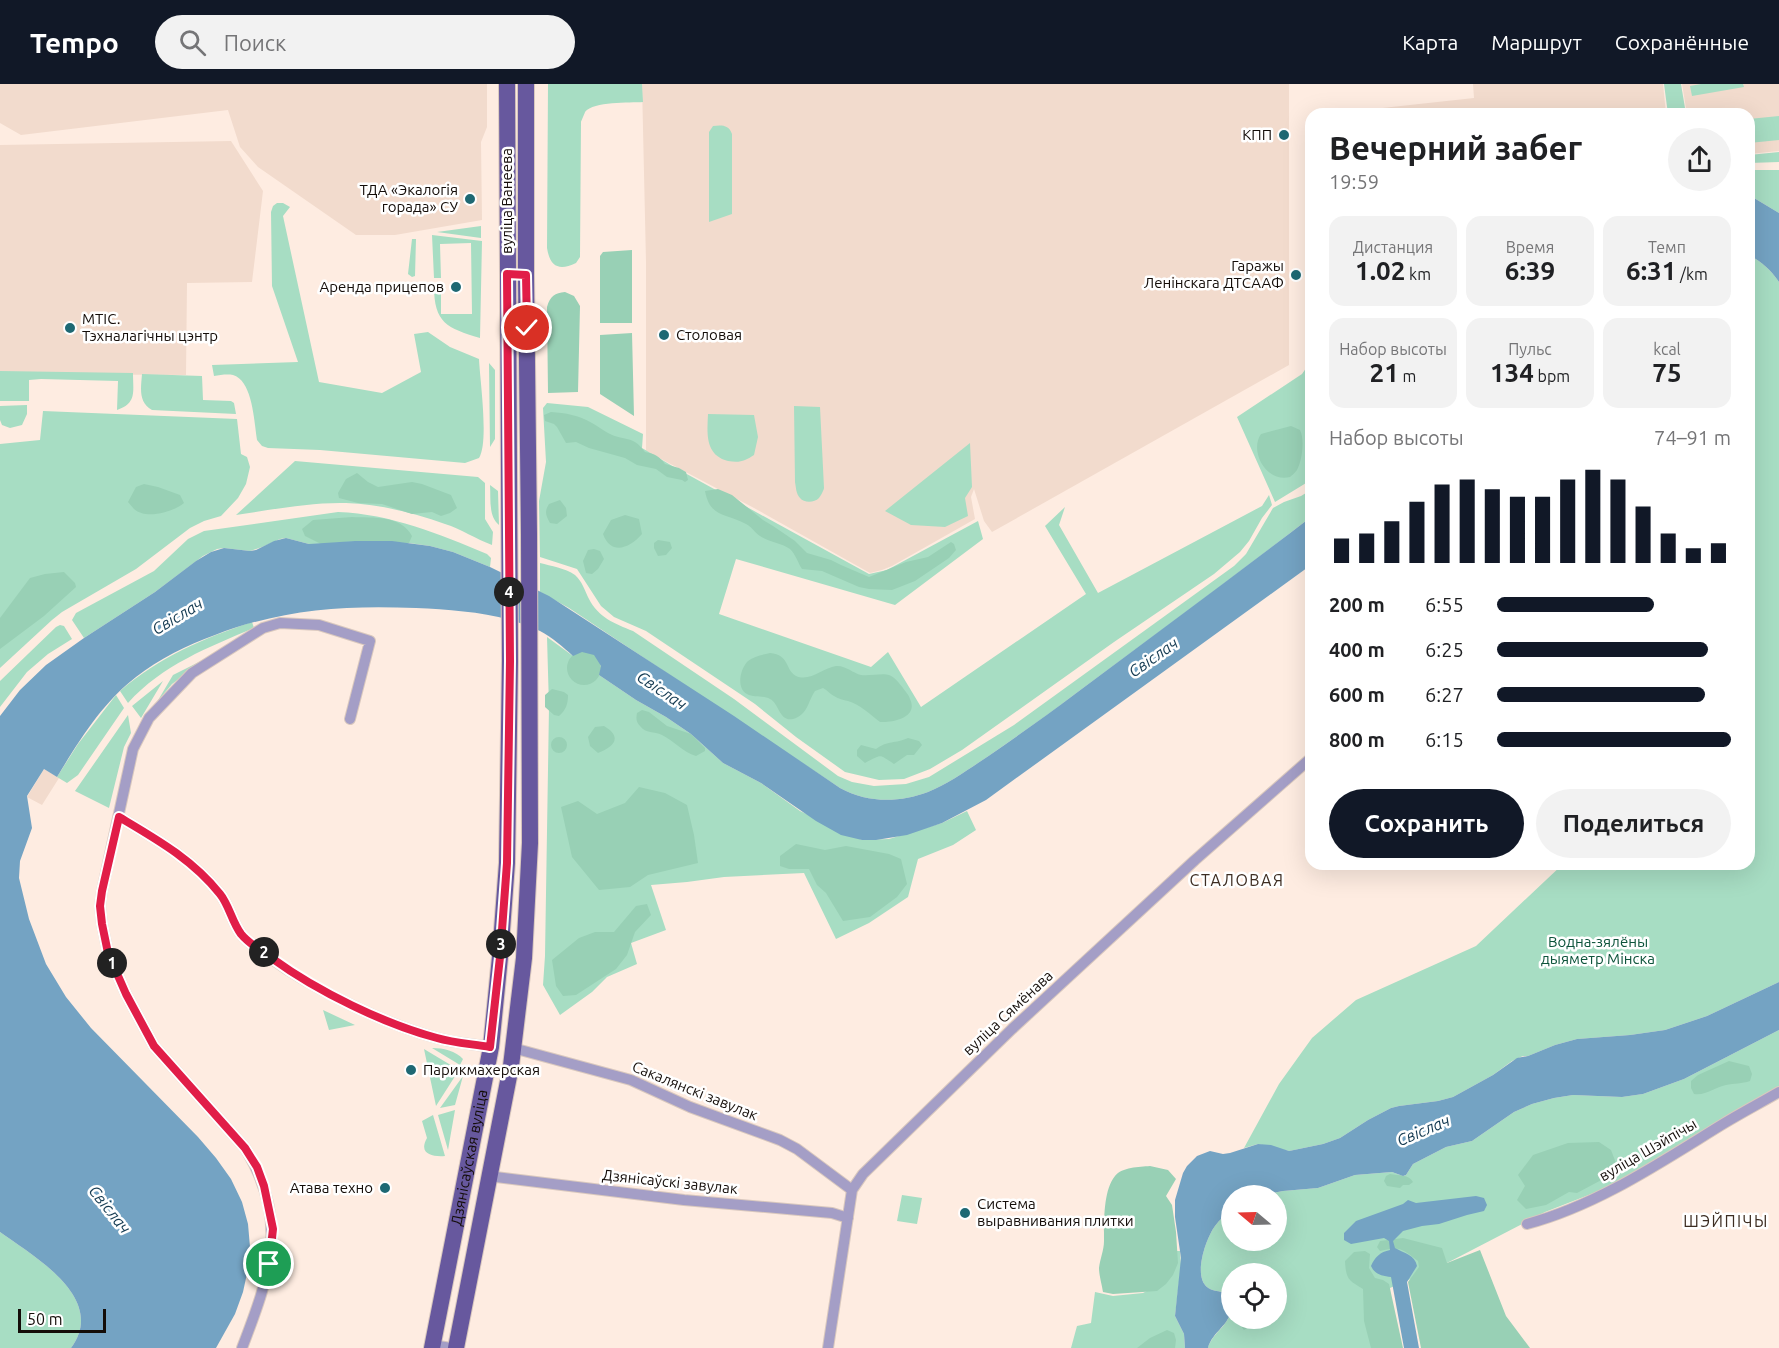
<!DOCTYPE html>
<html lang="ru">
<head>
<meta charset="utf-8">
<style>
  :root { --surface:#fff; --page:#f2f2f2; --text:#202124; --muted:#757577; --accent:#111827 }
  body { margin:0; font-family:Ubuntu,sans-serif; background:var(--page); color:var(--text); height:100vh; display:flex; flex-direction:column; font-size:22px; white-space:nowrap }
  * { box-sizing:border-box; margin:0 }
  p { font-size:20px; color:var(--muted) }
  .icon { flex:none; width:33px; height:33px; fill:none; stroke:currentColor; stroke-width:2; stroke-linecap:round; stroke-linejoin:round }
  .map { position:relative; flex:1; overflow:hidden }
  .panel { position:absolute; left:1305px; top:24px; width:450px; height:762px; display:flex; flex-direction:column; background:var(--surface); border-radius:18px; box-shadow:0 6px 24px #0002 }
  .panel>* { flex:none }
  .needle { width:39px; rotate:289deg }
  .tools { position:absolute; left:1221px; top:1101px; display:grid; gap:12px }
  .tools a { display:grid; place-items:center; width:66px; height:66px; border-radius:50%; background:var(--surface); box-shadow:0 6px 24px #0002; font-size:30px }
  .scale { position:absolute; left:18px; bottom:15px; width:88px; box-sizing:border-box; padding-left:6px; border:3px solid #140d09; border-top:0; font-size:16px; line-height:21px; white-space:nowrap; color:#140d09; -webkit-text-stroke:4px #fff; paint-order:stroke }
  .pin { position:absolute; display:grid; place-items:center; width:51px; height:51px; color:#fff; margin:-26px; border:3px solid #fff; border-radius:50%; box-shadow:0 2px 6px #0007 }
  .km { position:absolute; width:30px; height:30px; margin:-15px; border-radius:50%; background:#222; color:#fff; font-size:16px; line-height:30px; text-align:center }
  .round { display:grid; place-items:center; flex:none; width:63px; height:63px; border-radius:32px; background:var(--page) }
  .headline { display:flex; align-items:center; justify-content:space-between; height:102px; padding:0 24px }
  h1 { font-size:33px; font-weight:700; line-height:45px }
  .metrics { display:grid; grid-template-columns:repeat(3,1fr); gap:9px; height:102px; padding:6px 24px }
  .metrics div { display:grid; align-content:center; border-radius:15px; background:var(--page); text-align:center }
  .metrics b { font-size:26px; font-weight:700 }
  .metrics small { font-size:16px; font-weight:400 }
  .metrics p { font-size:16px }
  .chart { height:168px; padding:12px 24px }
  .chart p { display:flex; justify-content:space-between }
  .chart svg { width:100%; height:108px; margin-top:6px; stroke:var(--accent); stroke-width:6 }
  .primary-button { display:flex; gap:12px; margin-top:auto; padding:12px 24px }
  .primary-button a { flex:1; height:69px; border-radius:36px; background:var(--accent); color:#fff; font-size:24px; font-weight:700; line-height:69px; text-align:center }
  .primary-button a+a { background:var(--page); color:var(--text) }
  ul { padding:0 24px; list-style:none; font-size:20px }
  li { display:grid; grid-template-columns:96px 72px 1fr; align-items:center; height:45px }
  li i { height:15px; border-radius:8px; background:var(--accent) }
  header { display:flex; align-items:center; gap:36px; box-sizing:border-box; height:84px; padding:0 30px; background:var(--accent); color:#fff }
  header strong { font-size:28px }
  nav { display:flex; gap:33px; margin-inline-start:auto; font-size:21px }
  .search { width:420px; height:54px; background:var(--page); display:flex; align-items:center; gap:15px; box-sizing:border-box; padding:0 21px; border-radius:33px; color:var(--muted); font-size:22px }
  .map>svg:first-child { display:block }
  .built { fill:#f2dbcd }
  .green { fill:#a7ddc3; fill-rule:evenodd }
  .forest { fill:#98d0b5 }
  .water { fill:#74a3c3 }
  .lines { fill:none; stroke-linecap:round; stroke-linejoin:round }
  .minor-casing { stroke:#d9c8be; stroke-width:12 }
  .primary-casing { stroke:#d9c8be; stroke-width:18 }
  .minor { stroke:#a49ec6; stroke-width:10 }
  .primary { stroke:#67589e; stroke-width:16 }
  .route-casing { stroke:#fff; stroke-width:12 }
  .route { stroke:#e11d48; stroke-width:8 }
  .poi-dot { fill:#1e6873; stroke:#fff; stroke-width:2 }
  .labels { text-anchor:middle; stroke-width:5; stroke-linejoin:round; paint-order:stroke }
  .poi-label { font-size:15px; fill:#140d09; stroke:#fff; text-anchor:end }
  .street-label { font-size:15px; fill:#140d09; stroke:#fff }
  .park-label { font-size:15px; fill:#0c533a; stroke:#fff }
  .water-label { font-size:16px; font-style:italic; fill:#143a51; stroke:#fff }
  .neighbourhood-label { font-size:16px; letter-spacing:1.5px; fill:#3d2d22; stroke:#fff }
</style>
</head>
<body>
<header>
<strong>Tempo</strong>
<div class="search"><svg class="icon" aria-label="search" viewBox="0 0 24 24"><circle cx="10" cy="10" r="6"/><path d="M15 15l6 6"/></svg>Поиск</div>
<nav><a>Карта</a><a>Маршрут</a><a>Сохранённые</a></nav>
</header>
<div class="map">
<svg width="1779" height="1264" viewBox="0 0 1779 1264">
  <rect width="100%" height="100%" fill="#feece1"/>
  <path class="built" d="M0,0H487V43L481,58L482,136L395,151H356L258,83L240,63L228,26L21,51L0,39Z
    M642,0H1289V281L992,448L984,437L974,405L971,413L975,435L892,482L882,486L870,489L754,424L646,367V178Z
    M1473,0H1663L1666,30H1364V26L1474,14Z
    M1682,0H1779V67L1749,70V30H1687Z
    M231,57L263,107L252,198L187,199L186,291L0,290V61Z
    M44,685L59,694L42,721L27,713Z"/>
  <path class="green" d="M548,0H642L643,18C629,19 594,17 585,28C585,29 581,37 581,38L580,173L576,179C559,187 550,183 547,164Z
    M1664,0H1681L1686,30H1668Z
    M1701,0H1743L1744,3L1692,12L1690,2Z
    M1779,32V56L1749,59V35Z
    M713,42C722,41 729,41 732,50V130L709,138V48Z
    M1779,68V78L1749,79V71Z
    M1749,86H1779V129L1749,111Z
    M277,119H283L290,123L283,132L319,298L382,309L421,288L414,250L428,248L450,263L479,275C480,297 489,358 479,374L465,379L320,366L268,364L262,362L257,356C254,338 253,297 233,291C227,290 220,291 214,292L212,281L298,278L272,202L271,128L273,122Z
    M481,142V154L437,148Z
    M432,151L482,157L480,254C447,244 434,239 434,202H441V230H472L471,159L440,160L441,194H434Z
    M412,155H416L415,192L412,193L408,190Z
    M1749,171C1762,178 1771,186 1779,198V898L1707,932L1665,946L1630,951L1577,955L1555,961L1528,972H1523L1512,977L1493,991L1453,1013L1438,1017L1399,1022L1391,1024L1368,1036L1340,1054L1323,1060L1289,1067L1258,1060L1244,1064L1279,1000L1312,954L1356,916L1476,862L1563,780H1749Z
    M1311,277V396L1275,418L1237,333L1302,290Z
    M489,279L495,286V355L490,363Z
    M0,287L133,289C133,308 137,319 117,326L118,297L41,295L29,296V317H0Z
    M142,290L202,292L203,316L231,317L234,319L236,330L152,326C138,318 141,304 142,290Z
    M547,319L588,323L643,350L642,364L674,383L869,490L887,486L978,437L983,455L895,521L736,475L719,530L871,583L888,568L921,623L1086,510L1045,442L1065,423L1059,441L1098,509L1262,422L1269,411L1272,421L1262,434L1249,457L1240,468L1214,490L1114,558L962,666L930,685L904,695L879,696L845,688L796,653L755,620L646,547L614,533L601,522L577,485L540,473L539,417L546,378L543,324Z
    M27,321V330L22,341L10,344L2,341L0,336V322Z
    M794,322L820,323L824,404C824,406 820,413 819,414C814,419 804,419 800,414C796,410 796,403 795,398Z
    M43,327L237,335L241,370L247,373L250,383L246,400L238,414L221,432L204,437L190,444L136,485L62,528L52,536L0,584V360L40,356Z
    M708,330L754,331L758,353L754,371C745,377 740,379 728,377C705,371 707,350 708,330Z
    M970,359L972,403L965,414L968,432L945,443L911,441L885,427Z
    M295,377L478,393L485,399V435L493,448L492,461C476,455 461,445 445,440C414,429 379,420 346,419C311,418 270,426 236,431Z
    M490,401L498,407L499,441C488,432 491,414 490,401Z
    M1311,406V433C1232,494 1152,553 1071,613C1045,633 1017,652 990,671C970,684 950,699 928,708C899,719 867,719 840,704L569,524L540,508V479C551,482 565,484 575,491C582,497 585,507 589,515C598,533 615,540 633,547L734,615L838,692L852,698L874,702L906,700L929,693L1014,641L1234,482L1246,470L1273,424L1284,418L1301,412Z
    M338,428C391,430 439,450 487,470L491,474L490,483L453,468L430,462L409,459L309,460L286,454L280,455L262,463L250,467L224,464L217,465L203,472L155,508L84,554L72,536L76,529L154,487L188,455L204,447Z
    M252,538L254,544C209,563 162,581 128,619L120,607C159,573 204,554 252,538Z
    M60,541L64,542L72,555L48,570L27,588L0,623V597L56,543Z
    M547,553L599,591L636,616L666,633L691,650L723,679L761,699L800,727L862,756L889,755L942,739L967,727L976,746L953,761L918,775L908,813L869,839L836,855L804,789L724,793L687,798L651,801L666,846L631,859L637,880L607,893L592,908L560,931L543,901L545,872L549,623Z
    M207,574L172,600L157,618L173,591Z
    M163,597L141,634L132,622Z
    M116,611L124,624L78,691L67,699L57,693L78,660Z
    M128,631L131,649L124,663L109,724L75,707Z
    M323,926L355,941L329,946Z
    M1779,946V1002L1725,1033L1661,1074L1604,1105L1545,1128L1447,1179L1390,1204L1392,1264H1208C1212,1249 1230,1241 1231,1225C1232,1202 1216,1211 1207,1203C1193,1192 1206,1154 1215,1142C1219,1136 1225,1131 1231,1127L1232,1156H1276V1112L1262,1111L1283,1107L1318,1104L1355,1091L1392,1088L1403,1092L1406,1091L1413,1080L1446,1063L1472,1057L1514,1028L1532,1020L1554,1014L1573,1011L1622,1013L1643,1010L1684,995ZM1232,1190H1276V1234H1232Z
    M432,964C443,964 456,967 463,975L460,981Z
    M424,965L459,986L436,1022Z
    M463,992L455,1021L440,1024Z
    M455,1026L448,1066L438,1031Z
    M433,1031L445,1072C432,1073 418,1070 427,1054L422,1037Z
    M902,1111L922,1114L917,1140L897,1137Z
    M0,1148C33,1172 108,1214 71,1264H0Z
    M1176,1167H1180L1181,1181L1175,1232L1184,1250L1185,1264H1071L1077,1242L1091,1239L1095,1208L1113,1212L1143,1209L1158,1201Z"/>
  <path class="forest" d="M632,166V239H600V172L603,168Z
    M565,208L574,212L580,222L578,308L548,309L547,223C550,212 555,209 565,208Z
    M632,249L634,332L600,310V251Z
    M551,328C566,329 578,331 592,339C598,342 602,346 608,349C625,358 632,350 645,368C655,370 659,372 665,380L679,384L686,388L688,396L685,398L682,396L667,393L656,385L637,381L625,374L589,364L576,358L566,359L557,343L554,340L545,337L544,331Z
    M1291,342L1300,346C1305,356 1302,377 1297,386C1295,389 1292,391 1290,393C1266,399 1249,367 1261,350Z
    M357,389L368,398L378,403L412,398L422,400L451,411L457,424L450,429L441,432L432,428L412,430L382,420L358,419L339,414L338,409L346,395Z
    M144,400L158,403L180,411L184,419C173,428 146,436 134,425C132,423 130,420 128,418L136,403Z
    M718,405L732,411L763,436L773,442L795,457L807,469L831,476L841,481L869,493L906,478L928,473L951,458L954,460L956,466L949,474L915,497L892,506L869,505L859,503L822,487L802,485C798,479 796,471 790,465C782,459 769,458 760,452C755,449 752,443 746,440C726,429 710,434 705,407Z
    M560,416L566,424L567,432L557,440L550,439C546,431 544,428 549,420Z
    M625,431L639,435L642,450C630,464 611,472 603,450L611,436Z
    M352,433C373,434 401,431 412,452L409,459L355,457L321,460L305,452L302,445L313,436Z
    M658,456L670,458L672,464L666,471L658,472L654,464V459Z
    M594,465L600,467L604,475L598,485L592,490L586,489L583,477L588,466Z
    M64,488L75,499L76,503L44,532L0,565V534L30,494L45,490Z
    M567 584a17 17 0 1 1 34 0a17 17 0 1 1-34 0Z
    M770,569C790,571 785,586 796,592C810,598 823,584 836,582C845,581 853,589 861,591C870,592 883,589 889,591C895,593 899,599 903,604C905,607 909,611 910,615C919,634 892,639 880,638C871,631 859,620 848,617C843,616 839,615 834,612C830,610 827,606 823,604L815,607C808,617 808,631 793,635C779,638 779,619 770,615C764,611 754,614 747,610C736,604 740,585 748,577C754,572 762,571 770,569Z
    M552,605L564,608L568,611C568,620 566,626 559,632L554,631L545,623V611Z
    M642,626L649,628L667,642L691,650L705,664V667L696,672C683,668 674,657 662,651C654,647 646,650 640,642C636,638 636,634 637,629Z
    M604,642C623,653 614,663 598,669L590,662L588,653L595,643Z
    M551 661a8 8 0 1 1 16 0a8 8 0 1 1-16 0Z
    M908,654L919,657L922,661L914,671H907L894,680C878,670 883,670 865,679L857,672V666L861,661L876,665C888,656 895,660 908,654Z
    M639,703L665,709L687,721L694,751L698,779L648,791L630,803L599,806L572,773L561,723L578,717L597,730L625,719Z
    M796,760L825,766L846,762L889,770L901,775L907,800L897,813L870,833L843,837L826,809L817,801L809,785H789L780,782V772Z
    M647,820L651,831L635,848L627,871L616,885L576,911L563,912L556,902L552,876L579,854L595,848H614L636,822Z
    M1729,977L1749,982L1752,990L1750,997C1742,1000 1734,999 1726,1001C1715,1003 1706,1012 1694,1010L1691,1004V997L1698,991Z
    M1599,1058L1611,1066L1616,1079L1607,1093L1577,1109L1569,1108L1546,1121L1526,1125L1517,1116L1525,1102L1518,1091L1533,1071L1568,1059Z
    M1150,1082L1168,1086L1176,1095L1166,1112L1172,1121L1176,1148L1178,1179L1173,1191L1166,1200L1157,1207L1113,1210L1103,1208C1102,1201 1099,1191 1099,1184C1100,1175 1104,1166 1104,1157C1104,1140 1103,1106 1115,1092C1122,1083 1139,1083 1150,1082Z
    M1390,1090C1399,1092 1409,1090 1413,1098L1409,1101H1403L1400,1104L1387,1102L1384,1097L1386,1092Z
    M1403,1154L1442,1164L1447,1179L1480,1166L1506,1232L1530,1264H1421L1408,1198L1419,1183L1418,1177C1401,1164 1400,1162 1380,1167L1377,1163L1380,1157Z
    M1365,1167L1370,1170L1369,1184L1375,1194L1383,1196L1389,1200L1403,1264H1371L1364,1237L1363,1205C1348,1196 1346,1195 1345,1177L1354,1168Z
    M1235,1235V1234L1259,1235L1244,1246Z
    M1167,1246L1174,1249L1176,1256L1175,1264H1137L1150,1254Z"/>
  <path class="water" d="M1749,111L1779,129V198C1771,186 1762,178 1749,171Z
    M1311,433V481L986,716L942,739L907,751L876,756H862L841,751L816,737L761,699L723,679L691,650L666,633L636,616L599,591L601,582L594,571L582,568L573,572C563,563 552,553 540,547C502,529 458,526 416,524C345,521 282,525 215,551C187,561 159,575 136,593C102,619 79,657 57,693L44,685L27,712L32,744L20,777L19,794L29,835L46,880L66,913L91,944L198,1053L216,1074L231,1095L242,1118L248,1140L250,1163L248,1185L243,1208L235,1230L216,1264H71C108,1214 33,1172 0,1148V632L20,606L46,581L84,554L155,508L196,477L211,468L224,464L250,467L256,466L274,457L286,454L309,460L355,457H392L430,462L453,468L490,483L549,512L734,632L840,704C867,719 899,719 928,708C950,699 970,684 990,671C1019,651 1047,631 1075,610C1154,551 1233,493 1311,433Z
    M1779,898V946L1684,995L1643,1010L1622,1013L1573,1011L1554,1014L1532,1020L1514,1028L1472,1057L1446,1063L1413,1080L1406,1091L1403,1092L1392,1088L1355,1091L1318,1104L1283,1107L1262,1111L1232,1112L1231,1127C1225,1131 1219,1136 1215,1142C1206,1154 1193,1192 1207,1203C1216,1211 1232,1202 1231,1225C1230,1241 1212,1248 1208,1264H1185L1184,1250L1175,1232L1181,1174L1175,1133V1116L1183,1089L1187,1082L1197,1072L1210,1067L1223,1070L1230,1069L1258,1060L1271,1061L1289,1067L1323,1060L1340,1054L1368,1036L1391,1024L1399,1022L1438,1017L1453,1013L1493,991L1517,974L1528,972L1555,961L1577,955L1630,951L1665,946L1707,932Z
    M1476,1112L1484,1114L1487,1121L1484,1127L1467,1131L1439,1140L1422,1142L1403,1147L1393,1157L1395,1164C1404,1169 1415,1171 1417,1182L1407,1198L1419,1264H1404L1391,1193C1383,1192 1375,1191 1371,1182C1375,1173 1380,1168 1390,1166L1389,1157L1384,1154L1351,1160L1344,1156V1149L1356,1137L1403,1120L1408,1116L1416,1119Z"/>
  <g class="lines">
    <defs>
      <path id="minor" d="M119,733C156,755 192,775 220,810C229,821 232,838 241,850C248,859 260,866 269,873C313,905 384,940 437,954C454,959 473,960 491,963
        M513,964L631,996L690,1023L780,1056L797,1065L852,1106
        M488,1092L684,1116L832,1129L848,1134
        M1527,1140C1598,1121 1661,1078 1723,1040C1741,1029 1760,1019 1779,1008
        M432,1261L451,1264
        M242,1264C270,1191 290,1137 245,1064L154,962L126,910L108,869L102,840L100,822L102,807L133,665L149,634L192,589L263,544L280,539L319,541L370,557L350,635
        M828,1264L852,1106L863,1090L1012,945L1195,776L1311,674"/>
      <g id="primary">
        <path id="s1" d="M432,1264L491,963L500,873L507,779L510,577L507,0"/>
        <path d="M456,1264L511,982L524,874L530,759L529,450L526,191V0"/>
      </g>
    </defs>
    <use href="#minor" class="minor-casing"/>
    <use href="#primary" class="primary-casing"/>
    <use href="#minor" class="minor"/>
    <use href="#primary" class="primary"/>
  </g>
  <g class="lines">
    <defs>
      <path id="route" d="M269,1180L273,1145L264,1102L257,1083L245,1064L154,962L126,910L108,869L102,840L100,822L102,807L119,733C156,755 192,775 220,810C229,821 232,838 241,850C249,860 263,868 273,875C317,907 384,940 437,954C454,959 473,960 490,963L500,873L507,779L510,577L507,190L526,191L527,244"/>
    </defs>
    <use href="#route" class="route-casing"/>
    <use href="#route" class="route"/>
  </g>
  <g class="poi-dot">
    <circle cx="1284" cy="51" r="6"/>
    <circle cx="470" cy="115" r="6"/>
    <circle cx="1296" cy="191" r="6"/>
    <circle cx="456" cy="203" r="6"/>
    <circle cx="70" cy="244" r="6"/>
    <circle cx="664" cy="251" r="6"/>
    <circle cx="411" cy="986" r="6"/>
    <circle cx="385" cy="1104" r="6"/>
    <circle cx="965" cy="1129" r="6"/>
  </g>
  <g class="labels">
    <g class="poi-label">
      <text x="1272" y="56">КПП</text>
      <text x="458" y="111">ТДА «Экалогія<tspan x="458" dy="17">горада» СУ</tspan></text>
      <text x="1284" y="187">Гаражы<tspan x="1284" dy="17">Ленінскага ДТСААФ</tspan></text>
      <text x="444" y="208">Аренда прицепов</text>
      <text x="82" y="240" text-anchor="start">МТІС.<tspan x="82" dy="17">Тэхналагічны цэнтр</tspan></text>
      <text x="676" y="256" text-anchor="start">Столовая</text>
      <text x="423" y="991" text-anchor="start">Парикмахерская</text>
      <text x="373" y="1109">Атава техно</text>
      <text x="977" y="1125" text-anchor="start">Система<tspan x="977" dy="17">выравнивания плитки</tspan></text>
    </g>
    <g class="street-label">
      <text transform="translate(507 117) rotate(-90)" y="5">вуліца Ванеева</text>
      <text transform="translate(1008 929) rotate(-43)" y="5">вуліца Сямёнава</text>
      <text transform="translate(695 1007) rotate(22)" y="5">Сакалянскі завулак</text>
      <text transform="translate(1648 1066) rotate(-30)" y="5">вуліца Шэйпічы</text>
      <text dy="5" stroke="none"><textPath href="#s1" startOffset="194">Дзянісаўская вуліца</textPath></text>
      <text transform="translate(670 1098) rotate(6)" y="5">Дзянісаўскі завулак</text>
    </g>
    <g class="park-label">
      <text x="1598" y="863">Водна-зялёны<tspan x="1598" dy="17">дыяметр Мінска</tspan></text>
    </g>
    <g class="water-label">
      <text transform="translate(177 532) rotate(-31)" y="6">Свіслач</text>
      <text transform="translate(1153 573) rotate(-35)" y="6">Свіслач</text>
      <text transform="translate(662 606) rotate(34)" y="6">Свіслач</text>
      <text transform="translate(1423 1046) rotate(-23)" y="6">Свіслач</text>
      <text transform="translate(110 1125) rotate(51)" y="6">Свіслач</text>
    </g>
    <g class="neighbourhood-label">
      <text x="1237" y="802">СТАЛОВАЯ</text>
      <text x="1726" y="1143">ШЭЙПІЧЫ</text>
    </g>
  </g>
</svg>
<div class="tools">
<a><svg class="needle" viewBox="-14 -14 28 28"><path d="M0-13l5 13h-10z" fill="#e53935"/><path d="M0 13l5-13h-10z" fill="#757577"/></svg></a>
<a><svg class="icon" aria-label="locate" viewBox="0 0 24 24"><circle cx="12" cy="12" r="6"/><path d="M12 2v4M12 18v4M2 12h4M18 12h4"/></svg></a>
</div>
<div class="scale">50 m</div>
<div class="pin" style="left:269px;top:1180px;background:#1e9e55"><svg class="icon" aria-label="arrive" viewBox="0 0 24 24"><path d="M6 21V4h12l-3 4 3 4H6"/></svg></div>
<div class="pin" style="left:527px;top:244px;background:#d93025"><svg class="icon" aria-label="check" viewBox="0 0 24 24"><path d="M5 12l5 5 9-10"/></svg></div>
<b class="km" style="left:112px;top:879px">1</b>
<b class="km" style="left:264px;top:868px">2</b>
<b class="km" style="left:501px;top:860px">3</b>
<b class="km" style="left:509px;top:508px">4</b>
<section class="panel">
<div class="headline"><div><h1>Вечерний забег</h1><p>19:59</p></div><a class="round"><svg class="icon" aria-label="share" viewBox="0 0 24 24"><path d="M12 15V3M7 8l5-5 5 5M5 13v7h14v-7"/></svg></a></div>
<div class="metrics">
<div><p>Дистанция</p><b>1.02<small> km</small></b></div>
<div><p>Время</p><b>6:39</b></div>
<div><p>Темп</p><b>6:31<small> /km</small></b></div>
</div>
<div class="metrics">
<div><p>Набор высоты</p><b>21<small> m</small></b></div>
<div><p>Пульс</p><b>134<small> bpm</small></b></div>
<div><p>kcal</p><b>75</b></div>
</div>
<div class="chart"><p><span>Набор высоты</span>74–91 m</p>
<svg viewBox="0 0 160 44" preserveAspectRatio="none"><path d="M5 44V34M15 44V32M25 44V27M35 44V19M45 44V12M55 44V10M65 44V14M75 44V17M85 44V17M95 44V10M105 44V6M115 44V10M125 44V21M135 44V32M145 44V38M155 44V36"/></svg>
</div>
<ul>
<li><b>200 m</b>6:55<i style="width:67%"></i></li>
<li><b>400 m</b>6:25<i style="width:90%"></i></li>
<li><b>600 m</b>6:27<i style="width:89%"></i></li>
<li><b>800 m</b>6:15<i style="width:100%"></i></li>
</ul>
<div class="primary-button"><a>Сохранить</a><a>Поделиться</a></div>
</section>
</div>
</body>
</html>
